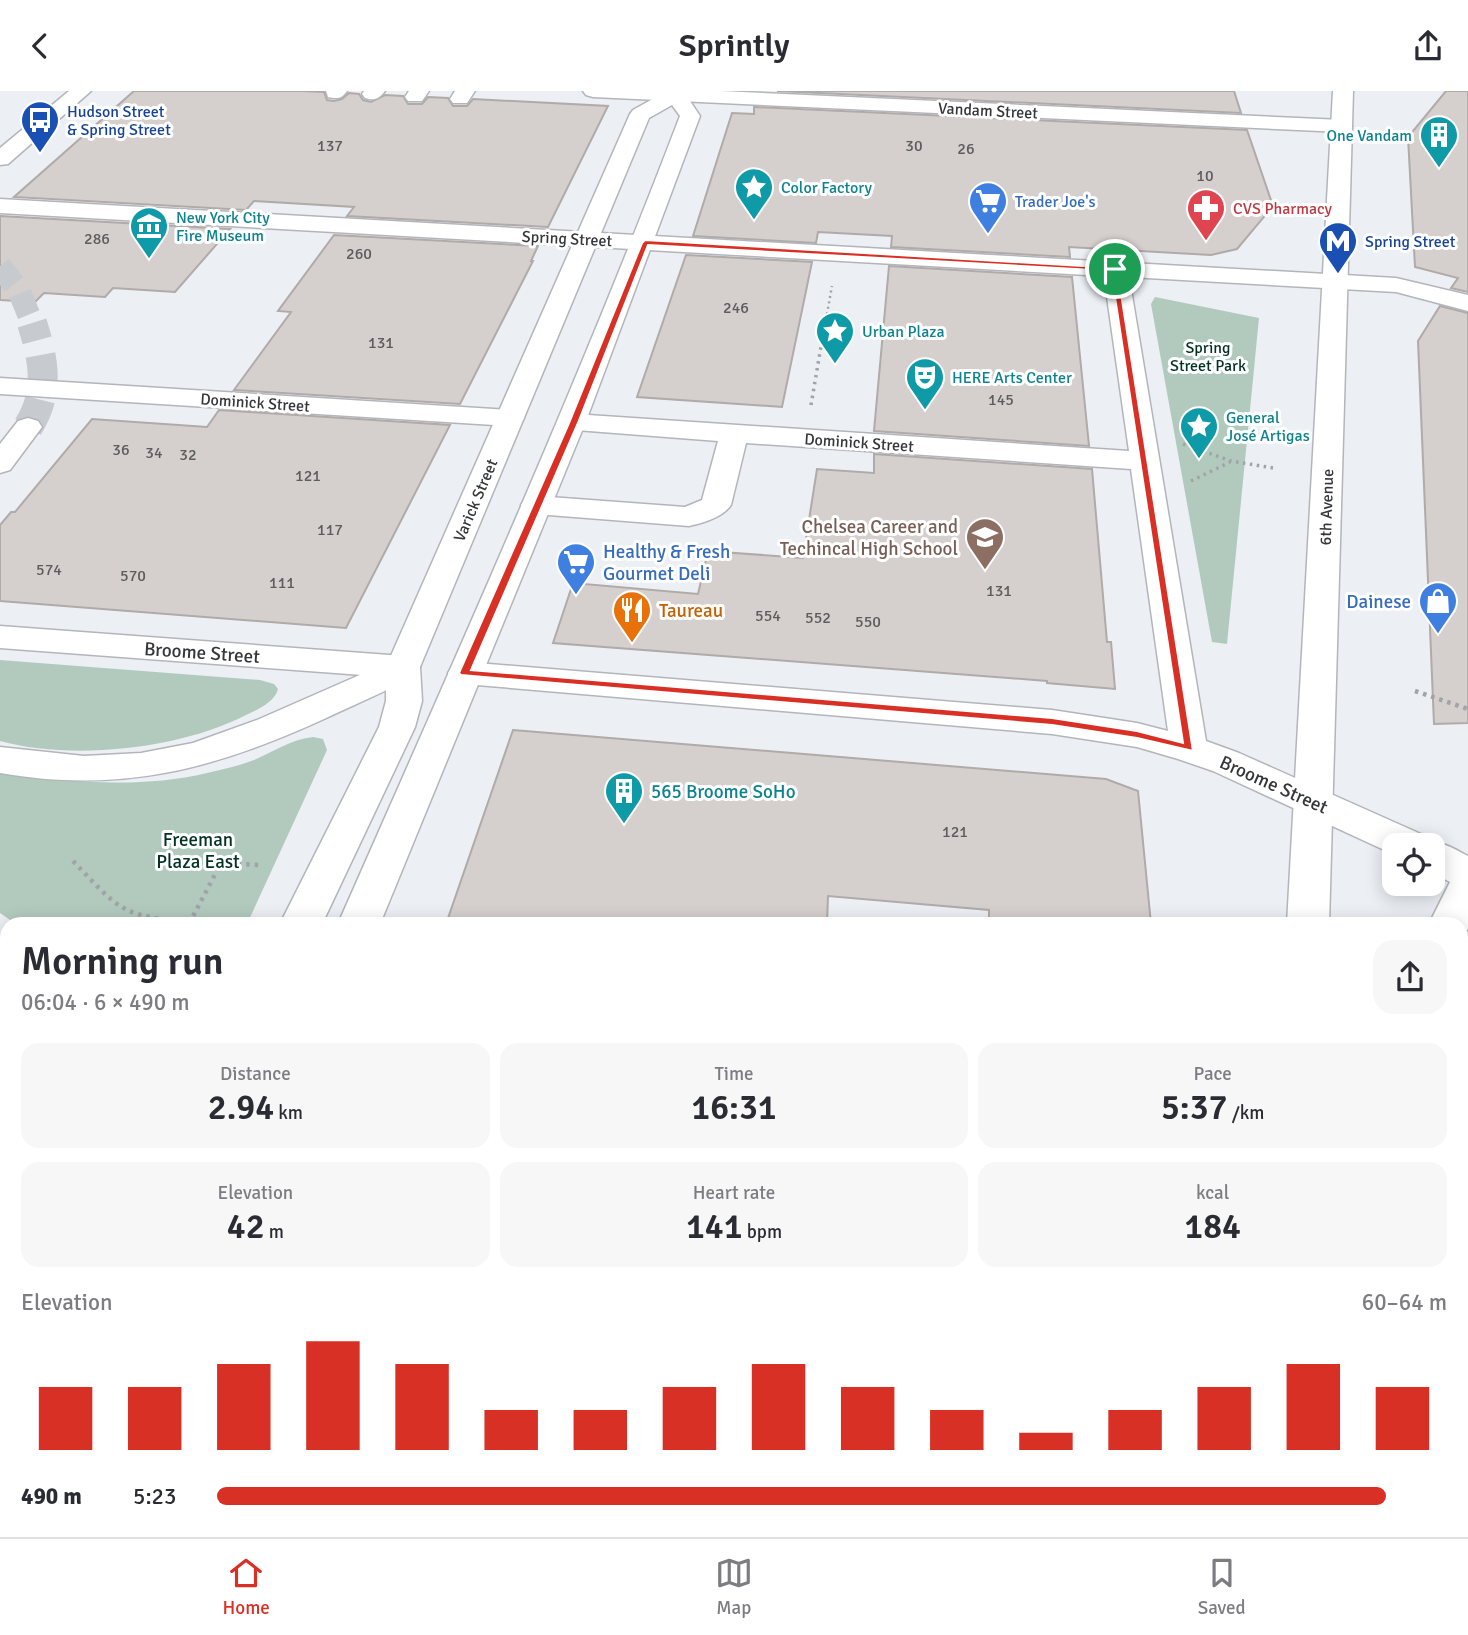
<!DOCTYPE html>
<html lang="en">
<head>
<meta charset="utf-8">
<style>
  :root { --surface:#fff; --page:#f7f7f7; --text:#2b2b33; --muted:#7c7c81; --line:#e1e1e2; --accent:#d93025 }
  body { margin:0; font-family:Signika,sans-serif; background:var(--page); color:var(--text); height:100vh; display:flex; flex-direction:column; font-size:26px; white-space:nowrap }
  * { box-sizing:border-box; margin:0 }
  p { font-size:23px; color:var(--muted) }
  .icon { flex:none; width:38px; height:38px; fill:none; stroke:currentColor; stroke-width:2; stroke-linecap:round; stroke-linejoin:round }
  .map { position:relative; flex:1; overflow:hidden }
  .panel { position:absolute; left:0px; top:826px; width:1468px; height:621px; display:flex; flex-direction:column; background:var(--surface); border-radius:21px 21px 0 0; box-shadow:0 4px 18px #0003 }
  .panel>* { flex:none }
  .fabs { position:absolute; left:1382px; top:742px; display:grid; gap:14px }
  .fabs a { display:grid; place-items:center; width:63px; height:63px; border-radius:14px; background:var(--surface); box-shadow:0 4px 18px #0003; font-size:35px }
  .pin { position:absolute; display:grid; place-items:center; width:60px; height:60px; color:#fff; margin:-30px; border:4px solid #fff; border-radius:50%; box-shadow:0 2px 7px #0007 }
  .round { display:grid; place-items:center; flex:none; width:74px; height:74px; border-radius:21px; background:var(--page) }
  .overview { display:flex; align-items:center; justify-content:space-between; height:119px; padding:0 21px }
  h1 { font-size:38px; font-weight:600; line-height:52px }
  .figures { display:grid; grid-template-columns:repeat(3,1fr); gap:10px; height:119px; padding:7px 21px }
  .figures div { display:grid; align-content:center; border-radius:18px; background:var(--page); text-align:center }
  .figures b { font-size:35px; font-weight:600 }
  .figures small { font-size:19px; font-weight:400 }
  .figures p { font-size:19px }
  .chart { height:196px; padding:14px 21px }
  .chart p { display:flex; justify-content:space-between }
  .chart svg { width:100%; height:126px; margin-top:7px; stroke:var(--accent); stroke-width:6 }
  ul { padding:0 21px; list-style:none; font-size:23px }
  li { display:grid; grid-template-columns:112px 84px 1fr; align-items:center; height:52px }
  li i { height:18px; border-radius:9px; background:var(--accent) }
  header { display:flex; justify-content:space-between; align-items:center; height:91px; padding:0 21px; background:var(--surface); font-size:32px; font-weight:600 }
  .tab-bar { display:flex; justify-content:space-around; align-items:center; height:98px; border-top:2px solid var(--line); background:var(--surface); font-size:19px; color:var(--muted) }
  .tab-bar a { display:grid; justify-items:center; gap:4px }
  .tab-bar .current { color:var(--accent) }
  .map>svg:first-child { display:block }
  .green { fill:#b2cabe }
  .building { fill:#d5cfcd; stroke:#b0aaa9; stroke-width:2 }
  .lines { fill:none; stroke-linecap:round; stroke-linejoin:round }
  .highway-tunnel-far1 { stroke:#c7cace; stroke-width:23; stroke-dasharray:23 11; stroke-linecap:butt }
  .highway-tunnel { stroke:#c7cace; stroke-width:30; stroke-dasharray:30 15; stroke-linecap:butt }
  .minor-casing { stroke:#b3b5ba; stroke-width:3 }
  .major-casing { stroke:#b3b5ba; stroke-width:3 }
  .highway-casing { stroke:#b3b5ba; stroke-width:3 }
  .path-far2 { stroke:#a1a4a7; stroke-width:2.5; stroke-dasharray:2 3.5; stroke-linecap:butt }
  .path-far1 { stroke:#a1a4a7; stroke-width:3.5; stroke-dasharray:2.5 4.5; stroke-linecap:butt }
  .path { stroke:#a1a4a7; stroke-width:4.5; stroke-dasharray:3.5 5; stroke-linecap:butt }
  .minor { fill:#fff; fill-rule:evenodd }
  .major { fill:#fff; fill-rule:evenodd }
  .highway { fill:#fff; fill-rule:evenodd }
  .route { fill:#d93025; stroke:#fff; stroke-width:2; fill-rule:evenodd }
  .labels { text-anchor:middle; stroke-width:6; stroke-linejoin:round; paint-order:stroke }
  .far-street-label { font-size:16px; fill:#353638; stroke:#fff }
  .far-transit-label { font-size:16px; fill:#164399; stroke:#fff; text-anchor:start }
  .far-culture-label { font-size:16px; fill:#0d838f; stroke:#fff; text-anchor:start }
  .number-label { font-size:16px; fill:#5d5c5d }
  .far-shop-label { font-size:16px; fill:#366cbe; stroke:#fff; text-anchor:start }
  .far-health-label { font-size:16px; fill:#be3a42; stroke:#fff; text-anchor:start }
  .far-park-label { font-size:16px; fill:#003221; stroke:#fff }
  .education-label { font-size:19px; fill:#785e54; stroke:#fff; text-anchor:end }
  .shop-label { font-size:19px; fill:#366cbe; stroke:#fff; text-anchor:start }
  .food-label { font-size:19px; fill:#c56008; stroke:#fff; text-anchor:start }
  .street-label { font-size:19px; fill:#353638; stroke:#fff }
  .culture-label { font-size:19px; fill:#0d838f; stroke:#fff; text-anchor:start }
  .park-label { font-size:19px; fill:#003221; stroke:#fff }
</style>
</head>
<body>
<header><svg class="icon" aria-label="back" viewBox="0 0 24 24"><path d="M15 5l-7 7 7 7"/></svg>Sprintly<svg class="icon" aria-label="share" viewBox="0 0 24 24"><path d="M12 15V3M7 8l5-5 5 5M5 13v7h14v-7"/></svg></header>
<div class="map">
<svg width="1468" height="1446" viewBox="0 0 1468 1446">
  <rect width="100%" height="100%" fill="#eceff4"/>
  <path class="green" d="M1155,206L1259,227L1227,553L1212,551L1151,213Z
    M0,569L260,589L274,593L278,598C275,611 257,619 246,624C180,658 72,670 0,650Z
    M313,646L323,648L327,659L247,833H16L0,822V682C68,691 140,698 207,682C223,678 239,675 254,669C273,661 292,648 313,646Z"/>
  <path class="building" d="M134,0H302L324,1L327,9L334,10L342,8L349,2L359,3L363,9L371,11L385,4L403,5L408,13H422L428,6L448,7L453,15H467L473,8L608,15L548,136L347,125L354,116L254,110L246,119L14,106Z
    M777,0H1234L1241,22Z
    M1446,0H1468V201L1451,197L1458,187L1415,176L1408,46Z
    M754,16L1247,39L1273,115L1237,158L1211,164L1069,156L1070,166L891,156L892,145L818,141L816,152L693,145L732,22L754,23Z
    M0,125L230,138L175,201L113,197L105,206L44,202L35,211L0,209Z
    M334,144L538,155L531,170H533L460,313L234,299L291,221L278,220Z
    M686,164L812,171L782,316L637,306Z
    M889,175L1072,186L1089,355L874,340Z
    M1440,215L1468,222V632L1434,633L1418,250Z
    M219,319L450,334L346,537L0,510V434L11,421H15L92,328L207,336Z
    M874,363L1092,378L1107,551H1111L1115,598L1047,592V590L553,552L573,492L698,503L708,460L803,467L817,378L874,382Z
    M513,639L1106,688L1138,700L1151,833L1090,828V833H989V819L828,805L827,833H446Z"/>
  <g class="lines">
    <path class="highway-tunnel-far1" d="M0,175L19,200L33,234"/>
    <path class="highway-tunnel" d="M28,336C50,301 44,270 32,232"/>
    <defs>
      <path id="minor" d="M326,0H347C342,8 337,8 328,6Z
        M364,0H385C379,8 374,10 365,7L362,3Z
        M409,0H429L422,10H408L405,6Z
        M455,0H475L467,12H453L450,8Z
        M583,0H721L1342,29L1349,31L1352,35L1349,39L1342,41L593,6L586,4Z
        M0,108L1396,187L1468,204V220L1396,201L1129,186L1206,650L1239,662L1423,744L1428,752C1441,749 1456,759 1468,765V838L1461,845V833H1429L1450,791L1433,782V754H1395V764L1213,680L1178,668L1137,656L1052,643L465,593L453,590L448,582L453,574L465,571L1052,619L1137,632L1168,640L1131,378L746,352L731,414C723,426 703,432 689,435L536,423L525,420L521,414L525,408L536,405L685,416L702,409L718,350L563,338L559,332L563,326L573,323L1129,360L1104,185L0,122Z
        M0,287L510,319L520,321L524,327L520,333L510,335L0,303Z
        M0,535L403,565L415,568L420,576L415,584L403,587L0,557Z
        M0,957L7,958V996L0,995Z"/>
      <path id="major" d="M69,0H91L8,73L0,74V57Z
        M667,0H687L686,4L700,25L586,330L380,833H338C456,565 576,298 680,25L672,14L649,27L420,576L422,610L415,636L322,833H280L379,636L386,610V576L630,23L633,19Z
        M1333,0H1353L1329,833H1287Z
        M1461,1136L1468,1137V1183L1461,1182Z
        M41,1440H98L97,1446H39Z"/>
      <path id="highway" d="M28,327L38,330L42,336L10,379L0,382V353L18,330Z
        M403,565L415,568L420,576L415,584C386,601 355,613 324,628C215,678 121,703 0,682V656L84,665L141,662L193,652L257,629Z
        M0,847L7,850V885L0,882Z
        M1255,1440H1312V1446H1254Z"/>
    </defs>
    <use href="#minor" class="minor-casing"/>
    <use href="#major" class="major-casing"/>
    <use href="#highway" class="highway-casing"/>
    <path class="path-far2" d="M825,234L832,195"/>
    <path class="path-far1" d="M811,314L825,232
      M1183,353L1231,370L1273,377
      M1191,390L1230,371"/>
    <path class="path" d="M1415,600L1468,618
      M73,770C120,819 120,825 190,831L221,772L259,774"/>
    <use href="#minor" class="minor"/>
    <use href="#major" class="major"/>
    <use href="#highway" class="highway"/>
  </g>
  <path class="route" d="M645,149L1117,177L1193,660L1137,647L1052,634L461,584L459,582L569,332L642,152ZM648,154L1111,180L1183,652L1137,640L1052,627L471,579L578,332Z"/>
  <defs>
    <symbol id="bus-pin" viewBox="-11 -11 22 30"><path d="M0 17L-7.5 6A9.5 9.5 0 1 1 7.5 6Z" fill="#1a4fb4" stroke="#fff"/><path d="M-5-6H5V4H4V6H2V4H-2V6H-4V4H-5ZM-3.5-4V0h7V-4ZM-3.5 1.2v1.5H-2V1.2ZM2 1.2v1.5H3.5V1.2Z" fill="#fff"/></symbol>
    <symbol id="building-pin" viewBox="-11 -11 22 30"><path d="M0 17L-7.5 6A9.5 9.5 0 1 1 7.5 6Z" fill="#0f9aa8" stroke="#fff"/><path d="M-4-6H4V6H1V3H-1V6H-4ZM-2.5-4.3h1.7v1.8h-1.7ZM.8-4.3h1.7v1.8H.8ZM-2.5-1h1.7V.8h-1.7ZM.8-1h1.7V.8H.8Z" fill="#fff"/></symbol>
    <symbol id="sight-pin" viewBox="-11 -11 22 30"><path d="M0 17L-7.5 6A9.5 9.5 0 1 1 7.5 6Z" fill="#0f9aa8" stroke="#fff"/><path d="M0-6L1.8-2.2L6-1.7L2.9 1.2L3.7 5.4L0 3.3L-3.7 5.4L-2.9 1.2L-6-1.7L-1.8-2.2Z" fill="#fff"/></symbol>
    <symbol id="supermarket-pin" viewBox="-11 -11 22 30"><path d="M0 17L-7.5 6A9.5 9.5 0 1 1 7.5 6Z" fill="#3f7fe0" stroke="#fff"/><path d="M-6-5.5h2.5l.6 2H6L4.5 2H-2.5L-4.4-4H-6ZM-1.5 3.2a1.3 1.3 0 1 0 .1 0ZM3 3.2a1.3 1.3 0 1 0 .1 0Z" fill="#fff"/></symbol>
    <symbol id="pharmacy-pin" viewBox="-11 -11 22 30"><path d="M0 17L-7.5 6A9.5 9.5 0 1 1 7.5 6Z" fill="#e0444e" stroke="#fff"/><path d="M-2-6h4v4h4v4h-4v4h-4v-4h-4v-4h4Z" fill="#fff"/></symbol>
    <symbol id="museum-pin" viewBox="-11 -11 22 30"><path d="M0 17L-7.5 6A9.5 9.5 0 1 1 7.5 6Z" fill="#0f9aa8" stroke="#fff"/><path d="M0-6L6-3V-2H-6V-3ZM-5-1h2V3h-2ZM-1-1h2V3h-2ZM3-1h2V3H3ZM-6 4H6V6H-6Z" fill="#fff"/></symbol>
    <symbol id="metro-pin" viewBox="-11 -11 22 30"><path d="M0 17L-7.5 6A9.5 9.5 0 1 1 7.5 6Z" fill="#1a4fb4" stroke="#fff"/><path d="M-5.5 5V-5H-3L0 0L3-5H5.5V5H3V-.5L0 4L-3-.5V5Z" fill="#fff"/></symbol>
    <symbol id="theatre-pin" viewBox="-11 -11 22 30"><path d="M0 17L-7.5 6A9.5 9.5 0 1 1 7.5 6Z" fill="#0f9aa8" stroke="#fff"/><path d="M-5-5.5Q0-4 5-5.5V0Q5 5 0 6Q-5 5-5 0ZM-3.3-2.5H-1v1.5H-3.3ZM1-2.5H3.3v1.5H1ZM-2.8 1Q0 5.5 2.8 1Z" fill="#fff"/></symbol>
    <symbol id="school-pin" viewBox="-11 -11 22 30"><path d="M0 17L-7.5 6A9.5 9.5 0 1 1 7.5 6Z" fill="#8d6e63" stroke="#fff"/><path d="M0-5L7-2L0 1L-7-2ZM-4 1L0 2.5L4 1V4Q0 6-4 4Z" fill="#fff"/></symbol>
    <symbol id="shop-pin" viewBox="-11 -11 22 30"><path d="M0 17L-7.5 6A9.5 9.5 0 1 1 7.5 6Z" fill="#3f7fe0" stroke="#fff"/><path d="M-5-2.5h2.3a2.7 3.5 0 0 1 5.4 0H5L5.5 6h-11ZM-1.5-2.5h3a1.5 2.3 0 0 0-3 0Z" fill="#fff"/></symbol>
    <symbol id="restaurant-pin" viewBox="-11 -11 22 30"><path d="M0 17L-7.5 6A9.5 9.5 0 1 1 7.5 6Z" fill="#e8710a" stroke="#fff"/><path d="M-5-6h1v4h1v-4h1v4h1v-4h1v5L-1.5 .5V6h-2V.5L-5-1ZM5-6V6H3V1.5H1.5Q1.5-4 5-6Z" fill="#fff"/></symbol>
  </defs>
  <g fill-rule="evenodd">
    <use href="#bus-pin" x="18" y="7" width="44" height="60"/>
    <use href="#building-pin" x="1417" y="22" width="44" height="60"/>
    <use href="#sight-pin" x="732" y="74" width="44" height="60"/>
    <use href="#supermarket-pin" x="966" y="88" width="44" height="60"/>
    <use href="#pharmacy-pin" x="1184" y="95" width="44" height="60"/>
    <use href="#museum-pin" x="127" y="113" width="44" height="60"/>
    <use href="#metro-pin" x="1316" y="128" width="44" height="60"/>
    <use href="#sight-pin" x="813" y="218" width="44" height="60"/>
    <use href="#theatre-pin" x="903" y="264" width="44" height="60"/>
    <use href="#sight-pin" x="1177" y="313" width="44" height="60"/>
    <use href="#school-pin" x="963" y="424" width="44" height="60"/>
    <use href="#supermarket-pin" x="554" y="449" width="44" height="60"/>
    <use href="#shop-pin" x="1416" y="488" width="44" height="60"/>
    <use href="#restaurant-pin" x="610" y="497" width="44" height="60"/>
    <use href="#building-pin" x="602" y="678" width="44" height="60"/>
  </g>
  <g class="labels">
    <g class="far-street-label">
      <text transform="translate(988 19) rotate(3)" y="6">Vandam Street</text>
      <text transform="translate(567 147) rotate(3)" y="6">Spring Street</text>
      <text transform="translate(255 311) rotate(4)" y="6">Dominick Street</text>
      <text transform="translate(859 351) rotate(4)" y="6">Dominick Street</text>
      <text transform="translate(475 409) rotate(-67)" y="6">Varick Street</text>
      <text transform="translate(1326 416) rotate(-88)" y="6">6th Avenue</text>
    </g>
    <g class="far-transit-label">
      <text x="67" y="26">Hudson Street<tspan x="67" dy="18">&amp; Spring Street</tspan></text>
      <text x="1365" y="156">Spring Street</text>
    </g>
    <g class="far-culture-label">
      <text x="1412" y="50" text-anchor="end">One Vandam</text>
      <text x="781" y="102">Color Factory</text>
      <text x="176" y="132">New York City<tspan x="176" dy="18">Fire Museum</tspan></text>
      <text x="862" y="246">Urban Plaza</text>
      <text x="952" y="292">HERE Arts Center</text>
      <text x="1226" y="332">General<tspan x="1226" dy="18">José Artigas</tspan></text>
    </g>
    <g class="number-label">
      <text x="330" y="60">137</text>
      <text x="914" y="60">30</text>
      <text x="966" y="63">26</text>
      <text x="1205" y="90">10</text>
      <text x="97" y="153">286</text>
      <text x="359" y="168">260</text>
      <text x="736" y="222">246</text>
      <text x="381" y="257">131</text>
      <text x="1001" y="314">145</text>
      <text x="121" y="364">36</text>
      <text x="154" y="367">34</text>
      <text x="188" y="369">32</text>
      <text x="308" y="390">121</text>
      <text x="330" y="444">117</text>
      <text x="49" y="484">574</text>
      <text x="133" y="490">570</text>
      <text x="282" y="497">111</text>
      <text x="999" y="505">131</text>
      <text x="768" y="530">554</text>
      <text x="818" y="532">552</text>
      <text x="868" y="536">550</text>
      <text x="955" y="746">121</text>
    </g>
    <g class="far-shop-label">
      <text x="1015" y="116">Trader Joe's</text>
    </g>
    <g class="far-health-label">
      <text x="1233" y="123">CVS Pharmacy</text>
    </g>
    <g class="far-park-label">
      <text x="1208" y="262">Spring<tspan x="1208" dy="18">Street Park</tspan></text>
    </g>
    <g class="education-label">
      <text x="958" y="442">Chelsea Career and<tspan x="958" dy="22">Techincal High School</tspan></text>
    </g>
    <g class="shop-label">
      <text x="603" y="467">Healthy &amp; Fresh<tspan x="603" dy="22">Gourmet Deli</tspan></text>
      <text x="1411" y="517" text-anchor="end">Dainese</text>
    </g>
    <g class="food-label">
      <text x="659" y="526">Taureau</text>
    </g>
    <g class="street-label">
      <text transform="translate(202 561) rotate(4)" y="7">Broome Street</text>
      <text transform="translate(1274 693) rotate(24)" y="7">Broome Street</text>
    </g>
    <g class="culture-label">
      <text x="651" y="707">565 Broome SoHo</text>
    </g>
    <g class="park-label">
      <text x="198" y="755">Freeman<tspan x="198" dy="22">Plaza East</tspan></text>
    </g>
  </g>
</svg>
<div class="fabs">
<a><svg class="icon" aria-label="locate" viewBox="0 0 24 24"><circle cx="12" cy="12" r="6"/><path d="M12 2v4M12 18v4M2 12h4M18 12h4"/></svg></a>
</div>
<div class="pin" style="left:1115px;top:178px;background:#1e9e55"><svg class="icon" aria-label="arrive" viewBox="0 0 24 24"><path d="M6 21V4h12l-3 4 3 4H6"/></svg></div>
<section class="panel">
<div class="overview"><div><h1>Morning run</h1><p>06:04 · 6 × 490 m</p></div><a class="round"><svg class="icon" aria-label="share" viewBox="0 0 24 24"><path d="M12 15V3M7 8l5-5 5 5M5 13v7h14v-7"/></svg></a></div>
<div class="figures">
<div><p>Distance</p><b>2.94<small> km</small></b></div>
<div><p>Time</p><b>16:31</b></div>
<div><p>Pace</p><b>5:37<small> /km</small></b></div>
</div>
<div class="figures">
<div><p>Elevation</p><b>42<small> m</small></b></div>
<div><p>Heart rate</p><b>141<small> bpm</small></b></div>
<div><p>kcal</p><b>184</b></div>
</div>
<div class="chart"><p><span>Elevation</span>60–64 m</p>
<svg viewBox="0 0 160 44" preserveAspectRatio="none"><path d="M5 44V22M15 44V22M25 44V14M35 44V6M45 44V14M55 44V30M65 44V30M75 44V22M85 44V14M95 44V22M105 44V30M115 44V38M125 44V30M135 44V22M145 44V14M155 44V22"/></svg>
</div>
<ul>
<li><b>490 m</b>5:23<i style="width:95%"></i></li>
</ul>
</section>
</div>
<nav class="tab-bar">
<a class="current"><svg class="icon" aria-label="home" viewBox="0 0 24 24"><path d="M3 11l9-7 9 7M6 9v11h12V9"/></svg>Home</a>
<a><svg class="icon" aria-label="map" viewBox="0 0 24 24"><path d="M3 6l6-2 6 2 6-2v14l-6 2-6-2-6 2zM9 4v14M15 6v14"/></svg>Map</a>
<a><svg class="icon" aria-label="saved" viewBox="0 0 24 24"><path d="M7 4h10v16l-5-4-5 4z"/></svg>Saved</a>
</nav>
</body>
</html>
